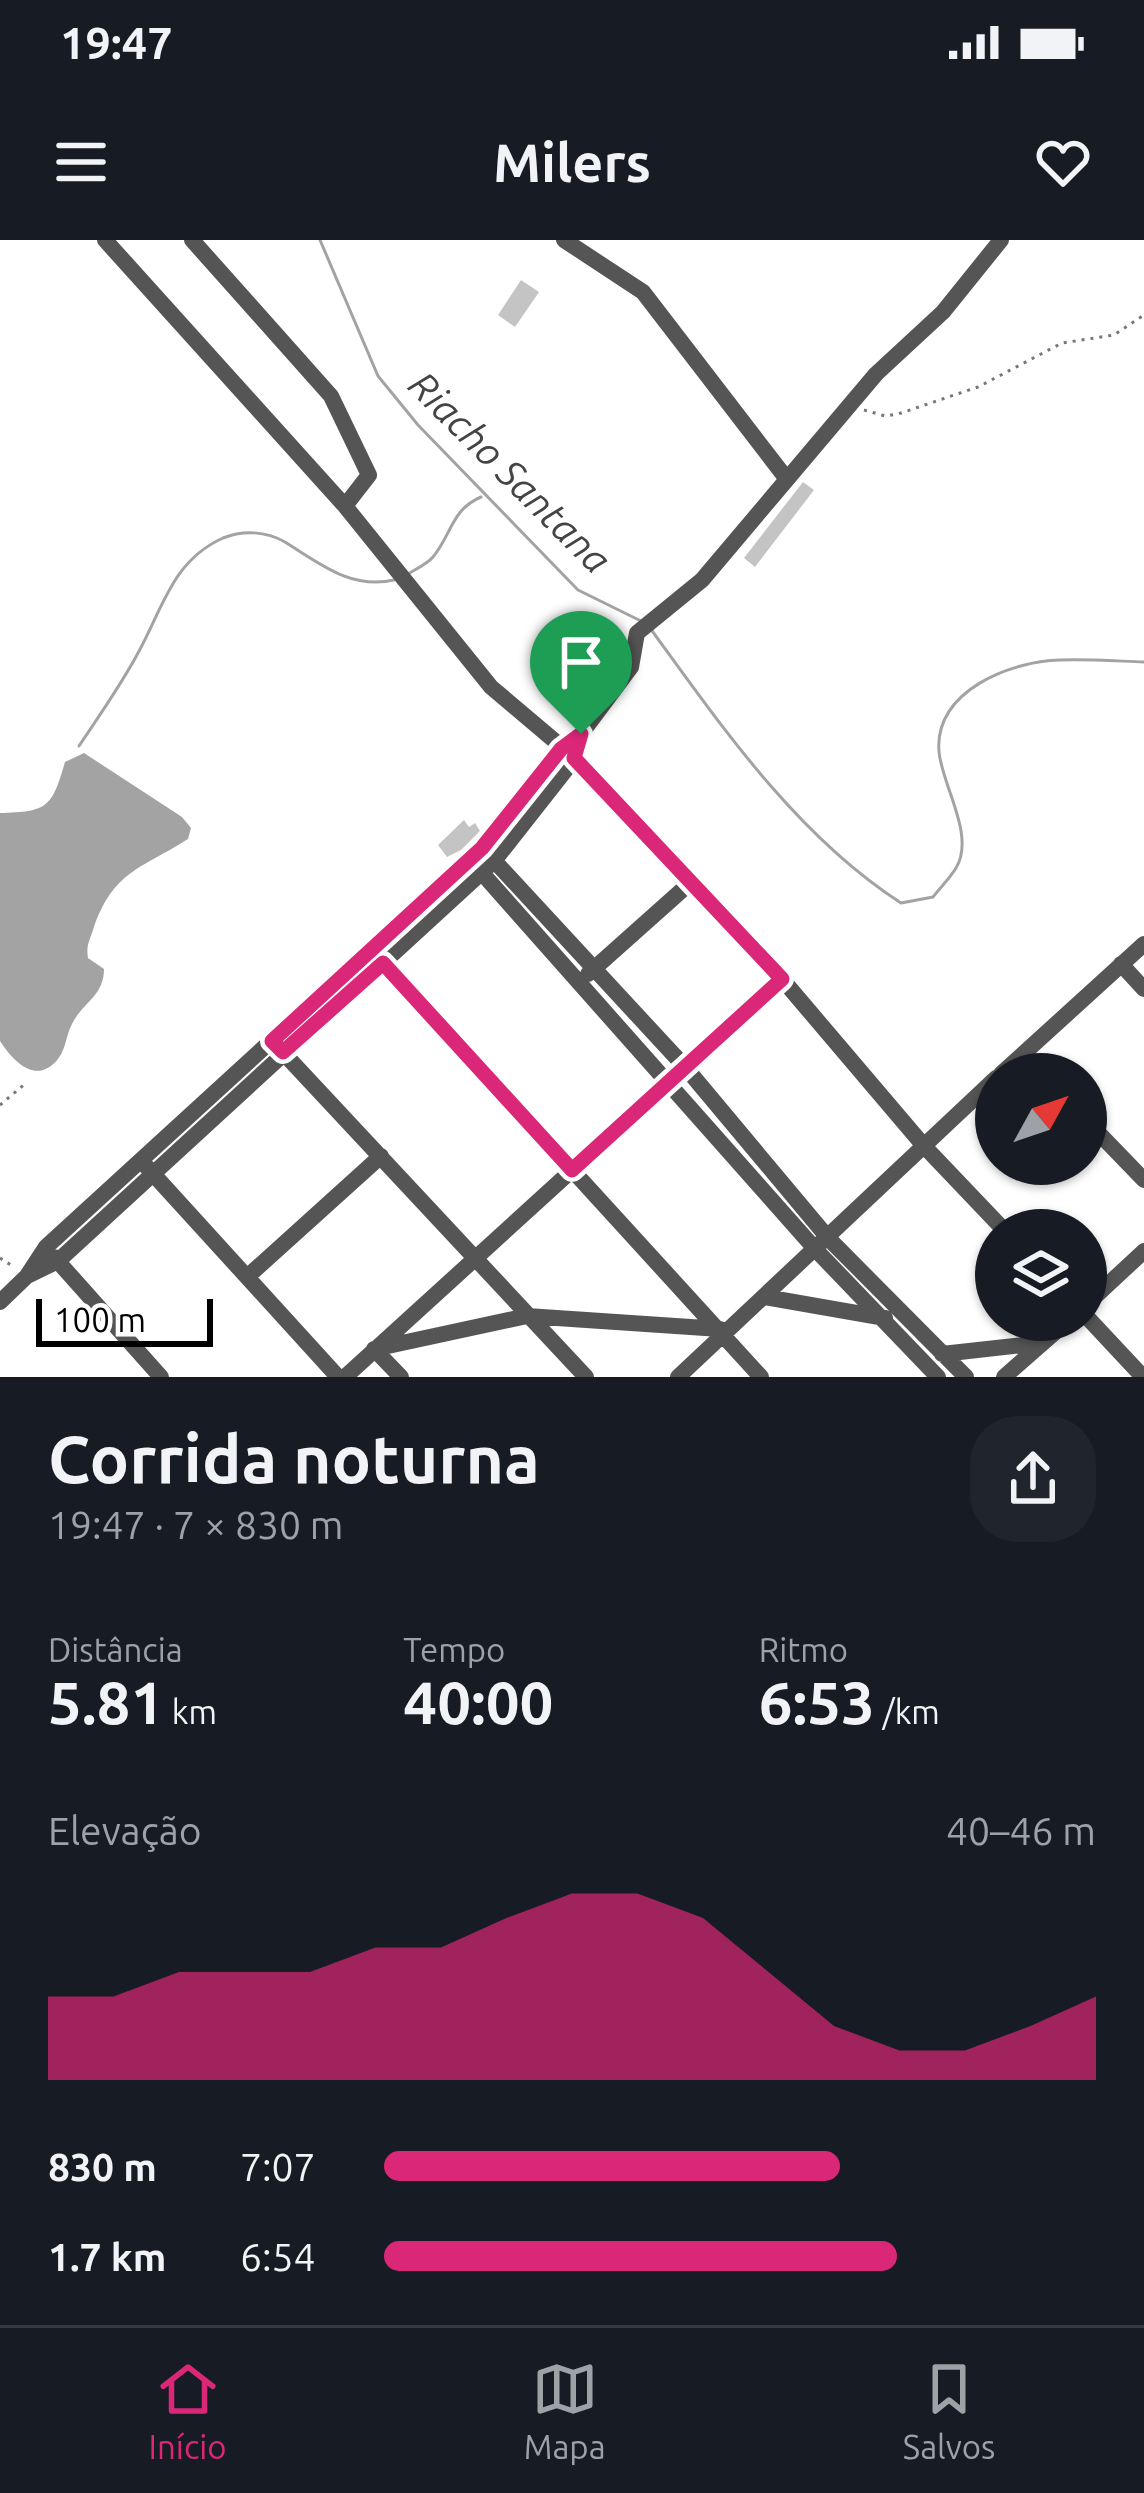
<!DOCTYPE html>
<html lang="pt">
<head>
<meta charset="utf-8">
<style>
  :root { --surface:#171b24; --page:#20242c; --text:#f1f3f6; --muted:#9ea1a6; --line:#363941; --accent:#db2777 }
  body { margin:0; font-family:Ubuntu,sans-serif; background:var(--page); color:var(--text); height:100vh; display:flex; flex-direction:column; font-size:45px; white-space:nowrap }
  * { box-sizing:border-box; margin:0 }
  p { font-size:39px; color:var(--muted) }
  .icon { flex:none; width:66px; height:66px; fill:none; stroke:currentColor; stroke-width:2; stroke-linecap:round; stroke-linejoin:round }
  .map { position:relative; height:1137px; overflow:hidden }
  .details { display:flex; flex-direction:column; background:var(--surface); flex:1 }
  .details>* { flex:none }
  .needle { width:78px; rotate:50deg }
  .controls { position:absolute; left:975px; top:813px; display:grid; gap:24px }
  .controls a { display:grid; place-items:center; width:132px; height:132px; border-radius:50%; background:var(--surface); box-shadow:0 3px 9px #0004; font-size:60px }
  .scale { position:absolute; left:36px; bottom:30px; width:177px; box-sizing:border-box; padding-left:12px; border:6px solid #000; border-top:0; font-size:33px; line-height:42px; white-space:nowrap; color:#000; -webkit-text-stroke:9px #fff; paint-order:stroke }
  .pin { position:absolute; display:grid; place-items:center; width:102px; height:102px; color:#fff; margin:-123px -51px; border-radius:50% 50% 50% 0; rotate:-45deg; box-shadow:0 0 12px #0007 }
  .pin .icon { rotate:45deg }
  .round { display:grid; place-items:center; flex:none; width:126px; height:126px; border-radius:48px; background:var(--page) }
  .summary { display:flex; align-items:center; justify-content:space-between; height:204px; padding:0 48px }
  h1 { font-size:66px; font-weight:700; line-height:90px }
  .figures { display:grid; grid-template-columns:repeat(3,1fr); gap:18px; height:204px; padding:12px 48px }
  .figures div { display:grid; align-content:center }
  .figures b { font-size:60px; font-weight:700 }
  .figures small { font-size:33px; font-weight:400 }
  .figures p { font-size:33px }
  .chart { height:336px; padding:24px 48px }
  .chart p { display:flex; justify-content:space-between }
  .chart svg { width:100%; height:216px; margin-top:12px; fill:var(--accent); opacity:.7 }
  ul { padding:0 48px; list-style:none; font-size:39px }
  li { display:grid; grid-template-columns:192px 144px 1fr; align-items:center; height:90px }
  li i { height:30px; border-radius:15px; background:var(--accent) }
  .status { display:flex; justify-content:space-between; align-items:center; height:84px; padding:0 60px; background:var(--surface); direction:ltr }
  .status svg { height:33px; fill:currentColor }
  header { display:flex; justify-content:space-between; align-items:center; height:156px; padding:0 48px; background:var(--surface); font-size:54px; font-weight:700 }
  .tab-bar { display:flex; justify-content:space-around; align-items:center; height:168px; border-top:3px solid var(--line); background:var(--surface); font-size:33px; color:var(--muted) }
  .tab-bar a { display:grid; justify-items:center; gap:6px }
  .tab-bar .current { color:var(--accent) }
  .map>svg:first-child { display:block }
  .water { fill:#a3a3a3 }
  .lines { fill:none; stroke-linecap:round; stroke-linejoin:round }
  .stream { stroke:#a3a3a3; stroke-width:3 }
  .building { fill:#c4c4c4 }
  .path { stroke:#777; stroke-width:3; stroke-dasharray:3 6; stroke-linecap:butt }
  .minor { stroke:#555; stroke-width:16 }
  .route-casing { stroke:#fff; stroke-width:24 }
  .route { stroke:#db2777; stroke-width:15 }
  .labels { text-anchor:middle; stroke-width:10; stroke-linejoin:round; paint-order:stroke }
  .water-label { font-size:39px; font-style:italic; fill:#444; stroke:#fff }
</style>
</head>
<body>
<div class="status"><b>19:47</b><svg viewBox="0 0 49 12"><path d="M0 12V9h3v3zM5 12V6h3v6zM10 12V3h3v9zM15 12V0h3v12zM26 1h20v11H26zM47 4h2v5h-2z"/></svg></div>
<header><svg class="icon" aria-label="menu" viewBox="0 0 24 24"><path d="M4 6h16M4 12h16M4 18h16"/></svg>Milers<svg class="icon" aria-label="heart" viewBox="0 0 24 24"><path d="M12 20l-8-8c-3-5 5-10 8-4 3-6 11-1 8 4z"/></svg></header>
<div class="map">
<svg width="1144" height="1137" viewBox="0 0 1144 1137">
  <rect width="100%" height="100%" fill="#fff"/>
  <path class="water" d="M84,513L182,577L191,588L188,599C139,630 113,631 93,690C89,702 86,706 88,718L104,729C104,756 83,762 72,784C66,795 66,809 58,819C36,846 13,821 0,801V573C48,572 52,567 65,522Z"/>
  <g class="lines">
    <path class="stream" d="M320,0L378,136L418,185L578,350L643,382
      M408,334C416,329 427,324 433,317C452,294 451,270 481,257
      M650,388C722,487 797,596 901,663L933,657C940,648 950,638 956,628C976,595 941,544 939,511C934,451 1011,421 1060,420C1088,419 1116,421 1144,422
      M79,506C99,476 121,445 138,413C163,368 172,321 223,298C243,290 266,291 285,302C319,323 351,350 394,340"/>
  </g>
  <path class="building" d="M521,40L539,52L515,87L498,75Z
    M803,242L814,250L755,327L744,318Z
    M464,580L469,587L475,583L480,591L461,610L447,617L438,605Z"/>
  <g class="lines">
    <path class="path" d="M864,170L885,176L898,174L978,147L1062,103L1114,95L1144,75
      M0,865L26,843
      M0,1018L14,1027"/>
    <path class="minor" d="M105,0L345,266L491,447L575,518L782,739L924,906L1004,990
      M192,0L331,156L369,235L345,266
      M564,0L643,52L786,238
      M489,615L686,828L829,999L966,1137
      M474,624L816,1010L938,1137
      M378,717L761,1137
      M1121,724L1144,749
      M588,734L690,643
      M277,806L586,1137
      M1022,815L1041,834
      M1001,834L1144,704
      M1086,880L1144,940
      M145,925L338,1137
      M54,1017L161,1137
      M27,1036L58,1021L494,621L575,518L581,494L631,427L637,393L702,340L876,134L943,72L1001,0
      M247,1037L381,916
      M765,1057L885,1078
      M0,1062L27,1036L46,1007L482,608L567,505
      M1086,1065L1144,1011
      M1086,1076L1143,1137
      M374,1109L527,1076L720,1089
      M374,1109L401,1137
      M942,1114L1041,1103
      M345,1137L782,739
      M678,1137L996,838
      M1004,1137L1069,1080"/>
  </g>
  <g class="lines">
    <defs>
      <path id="route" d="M581,494L574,518L782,739L572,930L383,723L283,812L272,801L482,608L561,509Z"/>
    </defs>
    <use href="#route" class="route-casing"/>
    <use href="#route" class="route"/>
  </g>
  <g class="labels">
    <g class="water-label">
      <text transform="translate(510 232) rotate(45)" y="14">Riacho Santana</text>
    </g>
  </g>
</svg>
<div class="controls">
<a><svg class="needle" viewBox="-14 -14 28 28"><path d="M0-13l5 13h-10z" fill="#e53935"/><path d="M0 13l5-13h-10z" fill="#9ea1a6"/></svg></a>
<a><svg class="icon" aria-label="layers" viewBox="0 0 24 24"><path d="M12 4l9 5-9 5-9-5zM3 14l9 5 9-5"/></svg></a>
</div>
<div class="scale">100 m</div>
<div class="pin" style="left:581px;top:494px;background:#1e9e55"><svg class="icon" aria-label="arrive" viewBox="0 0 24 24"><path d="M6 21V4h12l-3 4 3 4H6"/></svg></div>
</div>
<section class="details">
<div class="summary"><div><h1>Corrida noturna</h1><p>19:47 · 7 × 830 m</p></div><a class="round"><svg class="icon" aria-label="share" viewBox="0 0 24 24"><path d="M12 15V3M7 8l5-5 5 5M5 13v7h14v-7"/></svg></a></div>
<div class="figures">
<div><p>Distância</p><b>5.81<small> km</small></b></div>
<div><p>Tempo</p><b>40:00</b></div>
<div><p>Ritmo</p><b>6:53<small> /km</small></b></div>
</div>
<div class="chart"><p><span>Elevação</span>40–46 m</p>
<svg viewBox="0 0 160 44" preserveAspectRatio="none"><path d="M0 44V27L10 27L20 22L30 22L40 22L50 17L60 17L70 11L80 6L90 6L100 11L110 22L120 33L130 38L140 38L150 33L160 27V44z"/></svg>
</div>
<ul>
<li><b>830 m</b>7:07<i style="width:64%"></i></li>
<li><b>1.7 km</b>6:54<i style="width:72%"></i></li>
</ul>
</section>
<nav class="tab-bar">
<a class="current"><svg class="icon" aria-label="home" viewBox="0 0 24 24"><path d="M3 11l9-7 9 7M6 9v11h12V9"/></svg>Início</a>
<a><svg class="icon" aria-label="map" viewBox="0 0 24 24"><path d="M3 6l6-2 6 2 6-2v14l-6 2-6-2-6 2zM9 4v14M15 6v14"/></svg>Mapa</a>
<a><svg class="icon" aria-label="saved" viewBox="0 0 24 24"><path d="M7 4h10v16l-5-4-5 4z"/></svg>Salvos</a>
</nav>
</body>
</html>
